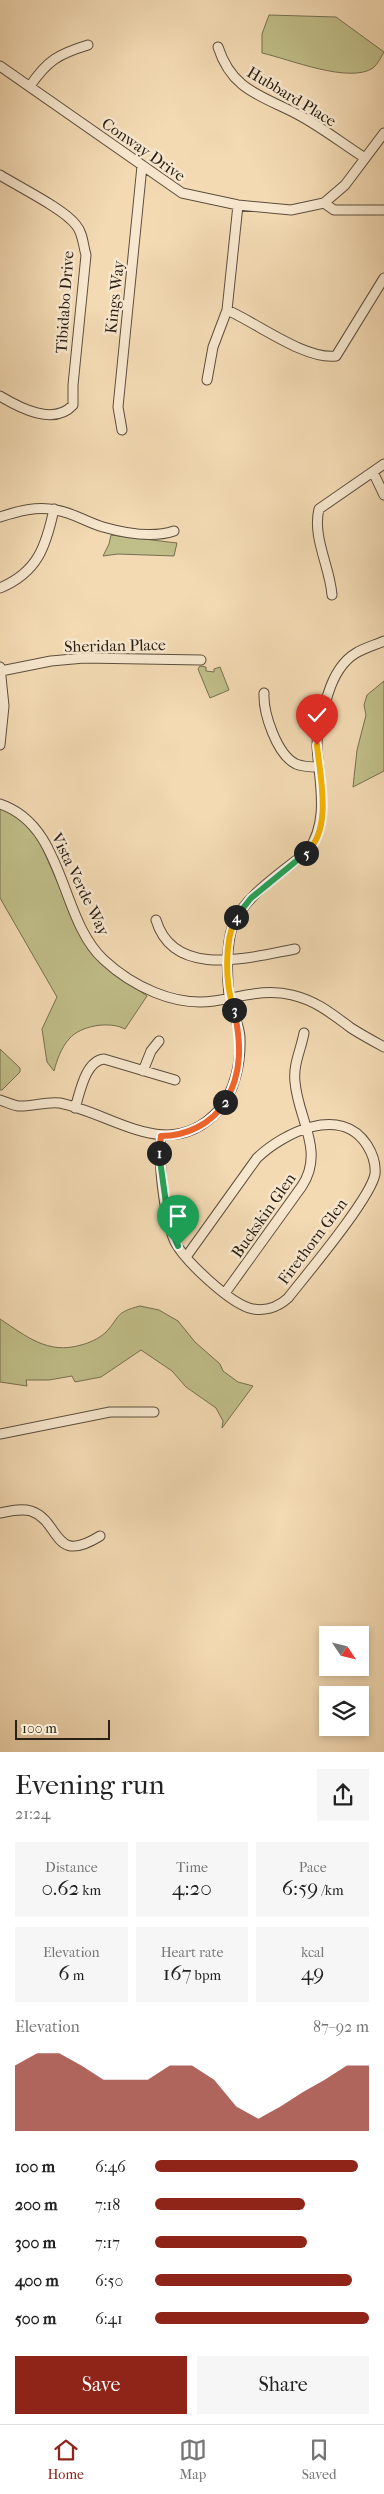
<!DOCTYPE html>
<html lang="en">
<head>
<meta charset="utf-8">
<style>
  :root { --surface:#fff; --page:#f6f6f6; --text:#222; --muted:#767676; --line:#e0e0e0; --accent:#8f2418 }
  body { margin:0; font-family:"IM FELL French Canon",serif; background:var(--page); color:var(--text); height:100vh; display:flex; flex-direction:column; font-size:19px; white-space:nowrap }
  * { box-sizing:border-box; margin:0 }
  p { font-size:16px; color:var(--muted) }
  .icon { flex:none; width:28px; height:28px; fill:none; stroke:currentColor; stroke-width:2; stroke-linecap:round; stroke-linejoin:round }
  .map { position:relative; height:1752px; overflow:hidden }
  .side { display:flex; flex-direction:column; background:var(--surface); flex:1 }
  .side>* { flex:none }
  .needle { width:32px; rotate:125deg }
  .fabs { position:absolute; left:319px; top:1626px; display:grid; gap:10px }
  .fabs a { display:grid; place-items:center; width:50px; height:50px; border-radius:0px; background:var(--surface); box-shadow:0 2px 8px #0003; font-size:25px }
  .scale { position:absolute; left:15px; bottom:12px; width:95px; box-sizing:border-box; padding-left:5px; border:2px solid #2a2016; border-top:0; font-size:14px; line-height:18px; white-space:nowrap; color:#2a2016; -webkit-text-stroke:4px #f7e7ce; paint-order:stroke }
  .pin { position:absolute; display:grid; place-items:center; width:42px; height:42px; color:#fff; margin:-51px -21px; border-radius:50% 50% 50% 0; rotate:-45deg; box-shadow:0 0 5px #0007 }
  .pin .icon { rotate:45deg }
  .km { position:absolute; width:25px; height:25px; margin:-12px; border-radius:50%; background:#222; color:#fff; font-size:14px; line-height:25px; text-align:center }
  .round { display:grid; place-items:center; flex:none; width:52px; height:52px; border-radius:0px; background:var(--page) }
  .headline { display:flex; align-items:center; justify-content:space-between; height:85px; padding:0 15px }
  h1 { font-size:28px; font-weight:600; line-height:38px }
  .stats { display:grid; grid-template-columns:repeat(3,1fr); gap:8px; height:85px; padding:5px 15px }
  .stats div { display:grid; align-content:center; border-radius:0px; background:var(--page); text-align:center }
  .stats b { font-size:21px; font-weight:600 }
  .stats small { font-size:14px; font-weight:400 }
  .stats p { font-size:14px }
  .chart { height:140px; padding:10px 15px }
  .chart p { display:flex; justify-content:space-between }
  .chart svg { width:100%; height:90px; margin-top:5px; fill:var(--accent); opacity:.7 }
  .primary-button { display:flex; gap:10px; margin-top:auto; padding:10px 15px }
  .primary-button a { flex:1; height:58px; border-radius:0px; background:var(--accent); color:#fff; font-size:20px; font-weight:600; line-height:58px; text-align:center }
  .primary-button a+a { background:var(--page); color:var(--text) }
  ul { padding:0 15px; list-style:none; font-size:16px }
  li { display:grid; grid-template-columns:80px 60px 1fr; align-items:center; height:38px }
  li i { height:12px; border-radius:6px; background:var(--accent) }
  .menu { display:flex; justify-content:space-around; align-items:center; height:70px; border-top:1px solid var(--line); background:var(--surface); font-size:14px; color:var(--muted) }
  .menu a { display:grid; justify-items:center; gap:2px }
  .menu .selected { color:var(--accent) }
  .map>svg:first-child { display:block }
  .green { fill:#c0be89; stroke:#756f50 }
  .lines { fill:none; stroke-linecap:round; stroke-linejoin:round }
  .minor-casing { stroke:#5c4e3d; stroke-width:11 }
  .minor { stroke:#f7e7ce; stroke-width:9 }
  .split-1-casing { stroke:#fff; stroke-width:10 }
  .split-2-casing { stroke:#fff; stroke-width:10 }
  .split-3-casing { stroke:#fff; stroke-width:10 }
  .split-4-casing { stroke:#fff; stroke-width:10 }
  .split-5-casing { stroke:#fff; stroke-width:10 }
  .split-6-casing { stroke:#fff; stroke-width:10 }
  .split-1 { stroke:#22a559; stroke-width:6 }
  .split-2 { stroke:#f0652b; stroke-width:6 }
  .split-3 { stroke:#f0652b; stroke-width:6 }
  .split-4 { stroke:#f5b400; stroke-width:6 }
  .split-5 { stroke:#22a559; stroke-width:6 }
  .split-6 { stroke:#f5b400; stroke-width:6 }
  .labels { text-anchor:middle; stroke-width:5; stroke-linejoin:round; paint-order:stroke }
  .street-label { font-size:16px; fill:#2a2016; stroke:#f7e7ce }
</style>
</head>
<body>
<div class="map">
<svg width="384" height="1752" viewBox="0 0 384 1752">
  <rect width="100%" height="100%" fill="#f3dab3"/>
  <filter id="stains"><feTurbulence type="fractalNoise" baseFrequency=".004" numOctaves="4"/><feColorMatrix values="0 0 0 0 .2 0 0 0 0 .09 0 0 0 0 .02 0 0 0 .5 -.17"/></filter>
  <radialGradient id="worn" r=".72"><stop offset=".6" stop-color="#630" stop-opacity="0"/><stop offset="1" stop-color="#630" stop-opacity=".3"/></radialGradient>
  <path class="green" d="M269,15L336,17L384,52C381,57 378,64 373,68C349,84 289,59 262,53V34Z
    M111,535L177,543L174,556L118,554L103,556L109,544Z
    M200,666L206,667V671L214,672V669L220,667L229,690L210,698L198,669Z
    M384,681V771L353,787L357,750L366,715L364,705L367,695Z
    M0,807L10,811L35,831L77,927L110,970L147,996L125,1029C110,1021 81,1025 69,1039C61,1048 57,1060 54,1071L47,1062L42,1029L57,997L0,898Z
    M0,1049L20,1068V1072L2,1090H0Z
    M140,1306L159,1310L178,1321L195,1342L220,1364L223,1371L238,1382L253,1386L222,1428L223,1421L216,1408L186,1387L172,1371L141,1350L101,1377L75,1382L72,1376L49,1380H26L27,1386L0,1382V1319C26,1336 48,1355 81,1345C89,1343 98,1339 105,1333C121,1317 113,1313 140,1306Z"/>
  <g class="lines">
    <defs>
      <path id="minor" d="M218,47C232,90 260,95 297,114C320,126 343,144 365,158
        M0,66L182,193L238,205L291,210L324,203L345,185L384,133
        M30,86C47,61 58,54 88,45
        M0,175C19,187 64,209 76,225C83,233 83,245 86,255L73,385V405C54,426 20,408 0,396
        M324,203L334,210H384
        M227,310C257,323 305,360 336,356L384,278
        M207,380L213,347L227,310L238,205
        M122,430L118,407L142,166
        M373,472L384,495
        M0,517C18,511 37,506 56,510C74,513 86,522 103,527C124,533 153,538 174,531
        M0,588C38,572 46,546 54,509
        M332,595C330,567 312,537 319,509L384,464
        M1,671L51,661L84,658L201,660
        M264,693C263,713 277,755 296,764C303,767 312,767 319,767
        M0,745L4,706L0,667
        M0,804C66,826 59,919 104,960C132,986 175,1007 214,1001C241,997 265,988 292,995C317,1001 332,1014 351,1028C362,1035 373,1041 384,1047
        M156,920C174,980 251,957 295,949
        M143,1071L151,1051L159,1041
        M0,1100C6,1102 12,1105 18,1106C32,1107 46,1101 60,1103C114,1114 169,1164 218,1111C235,1092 241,1062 240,1037C239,1023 231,1010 229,996C227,976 226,944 233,925C243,897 285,870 308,851C330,820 319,782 317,746C317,729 323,710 328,694C333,678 341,662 356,653C364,648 375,645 384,641
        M75,1108C80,1093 85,1061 104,1059L175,1080
        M161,1135C158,1162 164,1217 175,1242C185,1261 228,1301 249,1308C263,1312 277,1308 288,1298C306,1275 371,1198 375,1174C376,1164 372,1153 367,1145C341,1104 283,1133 257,1158L186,1257
        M225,1293L302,1186C325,1151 298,1119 295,1082C293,1064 301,1050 304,1033
        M0,1434L110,1412H154
        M0,1513C10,1511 21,1508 31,1511C61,1521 52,1566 100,1536"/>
    </defs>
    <use href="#minor" class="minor-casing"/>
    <use href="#minor" class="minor"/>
  </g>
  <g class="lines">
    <defs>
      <path id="split-1" d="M159,1153L169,1225L178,1246"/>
      <path id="split-2" d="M159,1153L161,1136C186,1136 212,1124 225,1102"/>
      <path id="split-3" d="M225,1102C243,1073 241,1041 234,1010"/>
      <path id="split-4" d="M234,1010C225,984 224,942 236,917"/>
      <path id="split-5" d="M236,917L251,898L306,853"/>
      <path id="split-6" d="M306,853C333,829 320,777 317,745"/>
    </defs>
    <use href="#split-1" class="split-1-casing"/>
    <use href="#split-2" class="split-2-casing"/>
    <use href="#split-3" class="split-3-casing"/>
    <use href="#split-4" class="split-4-casing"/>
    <use href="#split-5" class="split-5-casing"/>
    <use href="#split-6" class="split-6-casing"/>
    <use href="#split-1" class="split-1"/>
    <use href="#split-2" class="split-2"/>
    <use href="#split-3" class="split-3"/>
    <use href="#split-4" class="split-4"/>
    <use href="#split-5" class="split-5"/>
    <use href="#split-6" class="split-6"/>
  </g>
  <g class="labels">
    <g class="street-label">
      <text transform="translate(292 96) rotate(31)" y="6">Hubbard Place</text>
      <text transform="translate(144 149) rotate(35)" y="6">Conway Drive</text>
      <text transform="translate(114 297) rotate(-84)" y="6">Kings Way</text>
      <text transform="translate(64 302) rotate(-86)" y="6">Tibidabo Drive</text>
      <text transform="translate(115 645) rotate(-1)" y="6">Sheridan Place</text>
      <text transform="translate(81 884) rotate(64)" y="6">Vista Verde Way</text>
      <text transform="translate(263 1215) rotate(-55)" y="6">Buckskin Glen</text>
      <text transform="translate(312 1241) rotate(-53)" y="6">Firethorn Glen</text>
    </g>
  </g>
  <rect width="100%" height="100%" filter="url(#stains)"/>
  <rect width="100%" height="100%" fill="url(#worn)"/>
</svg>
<div class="fabs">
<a><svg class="needle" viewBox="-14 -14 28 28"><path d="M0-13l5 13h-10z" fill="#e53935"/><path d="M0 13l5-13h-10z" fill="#767676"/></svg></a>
<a><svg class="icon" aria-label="layers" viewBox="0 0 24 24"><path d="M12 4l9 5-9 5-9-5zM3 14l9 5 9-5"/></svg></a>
</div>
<div class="scale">100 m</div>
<div class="pin" style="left:178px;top:1246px;background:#1e9e55"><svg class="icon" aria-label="arrive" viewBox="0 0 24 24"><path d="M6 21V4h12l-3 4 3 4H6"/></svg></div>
<div class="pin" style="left:317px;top:745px;background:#d93025"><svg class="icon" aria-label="check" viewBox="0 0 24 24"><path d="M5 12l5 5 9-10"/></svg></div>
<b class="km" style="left:159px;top:1153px">1</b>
<b class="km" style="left:225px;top:1102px">2</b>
<b class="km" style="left:234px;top:1010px">3</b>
<b class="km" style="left:236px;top:917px">4</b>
<b class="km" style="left:306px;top:853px">5</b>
</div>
<section class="side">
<div class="headline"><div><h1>Evening run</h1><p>21:24</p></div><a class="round"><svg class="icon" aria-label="share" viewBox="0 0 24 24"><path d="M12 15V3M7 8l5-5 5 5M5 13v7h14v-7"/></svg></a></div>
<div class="stats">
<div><p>Distance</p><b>0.62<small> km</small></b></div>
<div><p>Time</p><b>4:20</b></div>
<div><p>Pace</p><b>6:59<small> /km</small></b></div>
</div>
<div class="stats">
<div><p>Elevation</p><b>6<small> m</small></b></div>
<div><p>Heart rate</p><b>167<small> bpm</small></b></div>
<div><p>kcal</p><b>49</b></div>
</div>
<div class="chart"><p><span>Elevation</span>87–92 m</p>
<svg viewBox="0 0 160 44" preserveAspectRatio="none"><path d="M0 44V12L10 6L20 6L30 12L40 19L50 19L60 19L70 12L80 12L90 19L100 32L110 38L120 32L130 25L140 19L150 12L160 12V44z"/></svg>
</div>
<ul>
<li><b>100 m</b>6:46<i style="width:95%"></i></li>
<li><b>200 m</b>7:18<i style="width:70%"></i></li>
<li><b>300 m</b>7:17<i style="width:71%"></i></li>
<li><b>400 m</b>6:50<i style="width:92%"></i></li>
<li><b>500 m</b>6:41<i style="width:100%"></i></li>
</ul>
<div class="primary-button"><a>Save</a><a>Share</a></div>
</section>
<nav class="menu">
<a class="selected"><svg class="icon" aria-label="home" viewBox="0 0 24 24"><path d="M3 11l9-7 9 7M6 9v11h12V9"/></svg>Home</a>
<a><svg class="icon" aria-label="map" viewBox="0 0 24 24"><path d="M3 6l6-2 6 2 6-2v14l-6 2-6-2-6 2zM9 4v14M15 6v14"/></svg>Map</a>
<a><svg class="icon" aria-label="saved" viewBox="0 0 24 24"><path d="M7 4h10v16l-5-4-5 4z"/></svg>Saved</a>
</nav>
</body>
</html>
